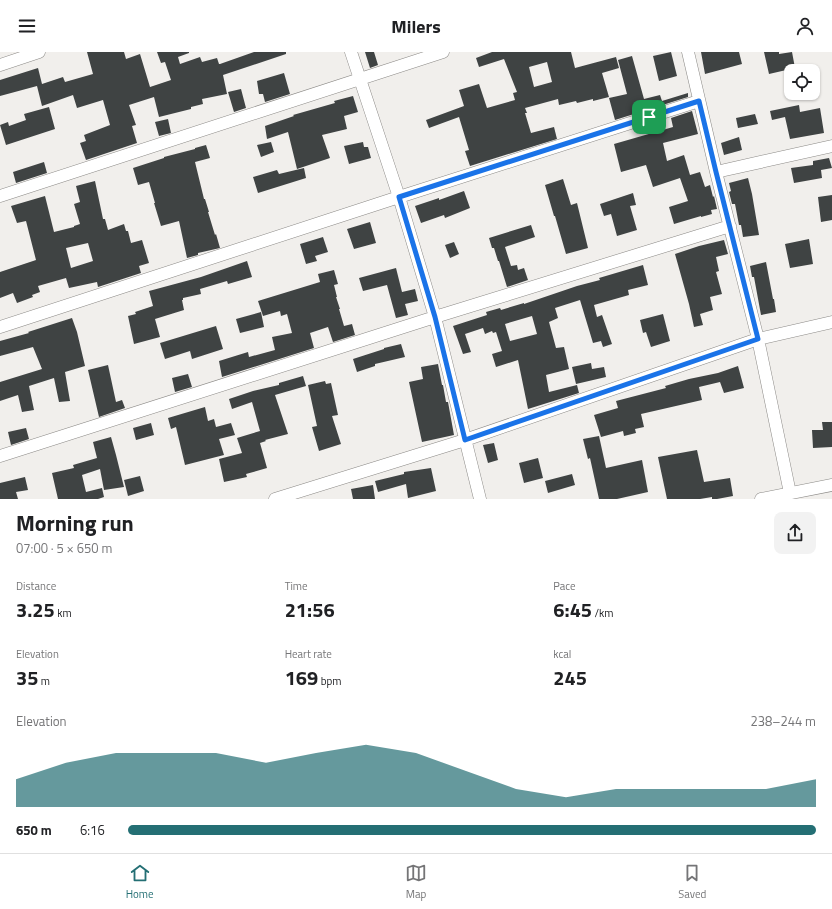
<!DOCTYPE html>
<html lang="en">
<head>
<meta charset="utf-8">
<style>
  :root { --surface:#fff; --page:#f2f2f2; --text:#202124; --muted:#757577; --line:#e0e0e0; --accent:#246f74 }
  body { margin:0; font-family:"Titillium Web",sans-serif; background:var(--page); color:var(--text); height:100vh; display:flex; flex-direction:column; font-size:15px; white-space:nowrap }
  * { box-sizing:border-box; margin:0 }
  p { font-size:13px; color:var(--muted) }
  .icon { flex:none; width:22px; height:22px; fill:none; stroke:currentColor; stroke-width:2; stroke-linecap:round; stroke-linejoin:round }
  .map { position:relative; height:447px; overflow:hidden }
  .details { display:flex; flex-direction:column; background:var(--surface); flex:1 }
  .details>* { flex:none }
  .tools { position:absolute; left:784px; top:12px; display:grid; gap:8px }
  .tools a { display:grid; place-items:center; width:36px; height:36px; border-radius:8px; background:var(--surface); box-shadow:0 1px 3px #0004; font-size:20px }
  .pin { position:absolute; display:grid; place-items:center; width:34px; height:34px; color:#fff; margin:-17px; border-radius:8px; box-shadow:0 2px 6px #0006 }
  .round { display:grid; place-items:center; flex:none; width:42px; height:42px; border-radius:8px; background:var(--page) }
  .summary { display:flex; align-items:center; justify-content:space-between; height:68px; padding:0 16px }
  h1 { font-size:22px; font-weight:700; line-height:30px }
  .stats { display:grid; grid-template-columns:repeat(3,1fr); gap:6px; height:68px; padding:4px 16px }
  .stats div { display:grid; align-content:center }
  .stats b { font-size:20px; font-weight:700 }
  .stats small { font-size:11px; font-weight:400 }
  .stats p { font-size:11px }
  .chart { height:112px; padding:8px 16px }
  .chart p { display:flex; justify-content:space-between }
  .chart svg { width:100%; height:72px; margin-top:4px; fill:var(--accent); opacity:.7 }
  ul { padding:0 16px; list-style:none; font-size:13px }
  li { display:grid; grid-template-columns:64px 48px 1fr; align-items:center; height:30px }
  li i { height:10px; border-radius:5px; background:var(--accent) }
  header { display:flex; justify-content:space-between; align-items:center; height:52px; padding:0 16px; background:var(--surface); font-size:18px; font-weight:700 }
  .tabs { display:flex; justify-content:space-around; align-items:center; height:56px; border-top:1px solid var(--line); background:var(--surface); font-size:11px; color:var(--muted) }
  .tabs a { display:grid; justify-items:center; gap:2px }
  .tabs .selected { color:var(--accent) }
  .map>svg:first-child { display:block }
  .building { fill:#3f4343; fill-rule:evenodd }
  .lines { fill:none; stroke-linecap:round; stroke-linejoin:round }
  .minor-casing { stroke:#8b8986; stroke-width:13 }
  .minor { stroke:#fff; stroke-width:12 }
  .route-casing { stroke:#fff; stroke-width:8 }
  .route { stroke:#1a73e8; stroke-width:5 }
</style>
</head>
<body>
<header><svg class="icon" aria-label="menu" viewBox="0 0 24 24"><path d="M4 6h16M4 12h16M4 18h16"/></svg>Milers<svg class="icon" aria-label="person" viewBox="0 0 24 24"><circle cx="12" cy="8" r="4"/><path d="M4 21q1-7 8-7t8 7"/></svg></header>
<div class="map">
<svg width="832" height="447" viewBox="0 0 832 447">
  <rect width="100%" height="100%" fill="#f1efec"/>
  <path class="building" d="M87,0H124L126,7L140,2L150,35L171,28L165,10L161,11L157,0H189V1L178,5L180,12L200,5L202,10L217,6L219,12H220L254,0H286V2L223,23L227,42L202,47L203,52L191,55V57L159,65L154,45L129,53L136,73L132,74L137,91L86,108L80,91L86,89L84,83L110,73L103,48L77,56L73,43L42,54L37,34L0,44V28L38,16L42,32L63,25L65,30L93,22Z
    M365,0H374L378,13L370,16Z
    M492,0H571L575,16L616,5L619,16L602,21L609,45L593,49V47L577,51L576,49L559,53L558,47L525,56L527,61H525L531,81L554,75L557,87L470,114L465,99L469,98L459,65L429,76L426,68L464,54L459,38L479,32L487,56L515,48L513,41L517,40L504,7L479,15L476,6ZM547,10L552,30L534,35L529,15Z
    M671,0L677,24L659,29L653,4Z
    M701,0H739L742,12L705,22Z
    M764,0H779V2L792,0L795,16L769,22Z
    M632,4L644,47L660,43L662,49L688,41V45L615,68L609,46L627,42L618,8Z
    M284,21L290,42L265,50L263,42H259L257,29Z
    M241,37L246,56L234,60L228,40Z
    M353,44L358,60L344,64L347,77L322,83L330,106L297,117L288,80L267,87L265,74L294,64L293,63L335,51L334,49Z
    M799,53L800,60L820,56L824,81L790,87L785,65L772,68L770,59Z
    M49,55L55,77L6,93L0,73L8,70L9,74L26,68L24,62Z
    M692,59L698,82L663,91L667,109L684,103L690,123L700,120L705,135L710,133L713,145L714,144L717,157L711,158L712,162L701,165V164L674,172L669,155L688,149L680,126L653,135L646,113L621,120L614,92L673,75L671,66Z
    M755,62L758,72L738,76L736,66Z
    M168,67L171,81L159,84L155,70Z
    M739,85L742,98L724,103L721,91Z
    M271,90L274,100L261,105L257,93Z
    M363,90L364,95H368L371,106L349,112L344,94Z
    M206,93L210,106L195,110L204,147H205L209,160H208L215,183L216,182L220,196L198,201V203L187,206L179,169L161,174L154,151H155L149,130L138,133L133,116L164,106V105L195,97V96Z
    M829,106L832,116L821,118L822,126L794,131L791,116L813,113V109Z
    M44,110L47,121L16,131L13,120Z
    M304,116L306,126L258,141L253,125L277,118L279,122Z
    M748,126L752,142L759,183L743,185L741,173H739L735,152H732L729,140L731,139L729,131Z
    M563,127L571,153L577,151L588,196L566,202L555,164H554L545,133Z
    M95,129L103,167H105L108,178L124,172L126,179H128L131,191L142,188L149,211L139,214L141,221L98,235L97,230L69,236L66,226L38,234L40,240L32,243L33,245L17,251L13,241L0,246V220L36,208L26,169L17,171L11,154L45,144L54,180L74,175V174L80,172L74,152L80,150L76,134ZM88,191L93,209L71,216L66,196Z
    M464,139L470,156L445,166L444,163L421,171L415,154L439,146V148Z
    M633,141L636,153L630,154L637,178L617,184L611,162L604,164L600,152Z
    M832,143V168L821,170L818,145Z
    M370,170L376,191L354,197L347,177Z
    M531,173L535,185L505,195L511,214L517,213L518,218L524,216L528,228L507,235L499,209H498L494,196H492L489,186Z
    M323,185L328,200L315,204L317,209L306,212L300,192Z
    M809,187L813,212L790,216L785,192Z
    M724,188L728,202L716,205L719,219L716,220L722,242L710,245L713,258L700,262L703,273L694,275L689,252L675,202L699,194Z
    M454,190L459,202L450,206L445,193Z
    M247,209L252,225L228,232L227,229L200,237L201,242L183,246V248H182L184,258L155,267L160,285L134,292L128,264L136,262L135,260L153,254L149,239L201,225Z
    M766,210L773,247H774L776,260L761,263L754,225H752L750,214Z
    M643,213L648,233L628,238L629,243L594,253L597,265L602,263L612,292L603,295L601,289L593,291L580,248L555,256L558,266L549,270L556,296L564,295L569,317L546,323L549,340L577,333L579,341L528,357L518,308L496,315L492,302L502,299L496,280L493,281L492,279L485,282L483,276L465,282L471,300L463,302L453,274L487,263L486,260L500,256L501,258L524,251V252L577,234L600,228L599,226ZM532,264L537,282L510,289L505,272Z
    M396,216L402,240L415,237L418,249L405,252L408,263L396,266L387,233L363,239L359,226Z
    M334,218L338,232L334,233L337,245H336L340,257H339L344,274L352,272L355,283L333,290L328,275L310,281L314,296L222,325L219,309L248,300L249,305L275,298L272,285L292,281L287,262L281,264L280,259L263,264L258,249L320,230L318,222Z
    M261,260L264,275L240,281L236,267Z
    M663,262L670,289L651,295L646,280L643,281L640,268Z
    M72,266L77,280L85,314L65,320L70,349L59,350L54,326L29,334L34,358L22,360L18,343L0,349V330L42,317L33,295L0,304V289L29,281L28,280Z
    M216,274L223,297L192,307L190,299L165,307L160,291Z
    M401,292L405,305L375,312V314L357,320L353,307L384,297V296Z
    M591,311L592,317L604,315L606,325L576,332L572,315Z
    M438,312L442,333H443L446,350H448L454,383L422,390L409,330L423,327L421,315Z
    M108,313L116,350L122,348L125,356L99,365L88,318Z
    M738,314L744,336L724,341L720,330L699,335L702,348L641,362L644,375L635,377L636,381L624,384L623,379L601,385L594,363L618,356L616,349L666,336L665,334L689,327L718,321Z
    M188,322L192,335L175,340L172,326Z
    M303,324L306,334L275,343L288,382L265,388L266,389L260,391L267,416L246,422L247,425L224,430L219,407L242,401L237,386L260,379L252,350L232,357L229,347L253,339L279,333V331Z
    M325,329L326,332L331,331L338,363L332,364L341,392L319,399L312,375L317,374L308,333Z
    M205,355L208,369L214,367L216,375L231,371L235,383L219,387L224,403L185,413L176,375L171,377L168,366Z
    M822,370H832V395L813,396L812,378H823Z
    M151,371L154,383L136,388L133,376Z
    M26,376L29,387L11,393L8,380Z
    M599,384L606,416L642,408L648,440L617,447H599L590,406L588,407L583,387Z
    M111,385L116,403L124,435L104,438L100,417L82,423L86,440L102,436L104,445L98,447H58L52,421L74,416L73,413L97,406L93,390Z
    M494,391L498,408L488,411L483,393Z
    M697,398L704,430L730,426L733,444L717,447H712V445L700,447H667L658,405Z
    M538,406L543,426L524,431L519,411Z
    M431,416L436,439L408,446L406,432L378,440L375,429L404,422V420Z
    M572,422L575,433L548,441L545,429Z
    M140,424L144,439L128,444L124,428Z
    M25,425L28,438L16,440L18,447H0V431Z
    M373,433L375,447H353L351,437Z"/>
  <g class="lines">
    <defs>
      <path id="minor" d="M351,0L399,145L435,265L480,447
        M688,0L716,120L758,287L790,441
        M0,13L39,0
        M716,120L832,94
        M0,144L443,0
        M0,275L399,145L699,49
        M0,404L435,265L730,174
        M275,447L465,388L758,287L832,270
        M761,447L832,433"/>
    </defs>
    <use href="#minor" class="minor-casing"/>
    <use href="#minor" class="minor"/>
  </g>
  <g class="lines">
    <defs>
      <path id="route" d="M699,49L716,120L758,287L465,388L435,265L399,145Z"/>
    </defs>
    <use href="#route" class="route-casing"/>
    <use href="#route" class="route"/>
  </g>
</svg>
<div class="tools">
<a><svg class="icon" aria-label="locate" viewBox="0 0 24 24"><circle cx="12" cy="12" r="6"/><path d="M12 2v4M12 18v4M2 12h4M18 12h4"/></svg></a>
</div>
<div class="pin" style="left:649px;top:65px;background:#1e9e55"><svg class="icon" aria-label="arrive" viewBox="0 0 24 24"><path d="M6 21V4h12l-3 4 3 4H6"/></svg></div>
</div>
<section class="details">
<div class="summary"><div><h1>Morning run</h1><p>07:00 · 5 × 650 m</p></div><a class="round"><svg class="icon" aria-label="share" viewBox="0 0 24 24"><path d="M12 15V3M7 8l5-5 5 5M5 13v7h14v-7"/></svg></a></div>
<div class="stats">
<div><p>Distance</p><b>3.25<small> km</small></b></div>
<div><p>Time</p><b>21:56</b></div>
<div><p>Pace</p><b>6:45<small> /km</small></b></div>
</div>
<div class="stats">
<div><p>Elevation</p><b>35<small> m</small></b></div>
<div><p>Heart rate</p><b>169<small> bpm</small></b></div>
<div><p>kcal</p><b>245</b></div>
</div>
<div class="chart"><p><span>Elevation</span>238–244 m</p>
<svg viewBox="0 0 160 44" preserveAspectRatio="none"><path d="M0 44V27L10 17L20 11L30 11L40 11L50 17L60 11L70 6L80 11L90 22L100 33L110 38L120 33L130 33L140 33L150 33L160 27V44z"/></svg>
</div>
<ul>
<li><b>650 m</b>6:16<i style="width:100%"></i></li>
</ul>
</section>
<nav class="tabs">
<a class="selected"><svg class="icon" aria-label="home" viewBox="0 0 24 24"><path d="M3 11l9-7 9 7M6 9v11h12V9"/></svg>Home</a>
<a><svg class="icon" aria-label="map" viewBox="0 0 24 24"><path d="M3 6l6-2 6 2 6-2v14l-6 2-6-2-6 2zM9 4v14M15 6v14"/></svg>Map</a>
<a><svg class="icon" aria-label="saved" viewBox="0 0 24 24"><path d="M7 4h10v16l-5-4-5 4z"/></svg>Saved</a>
</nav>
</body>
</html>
